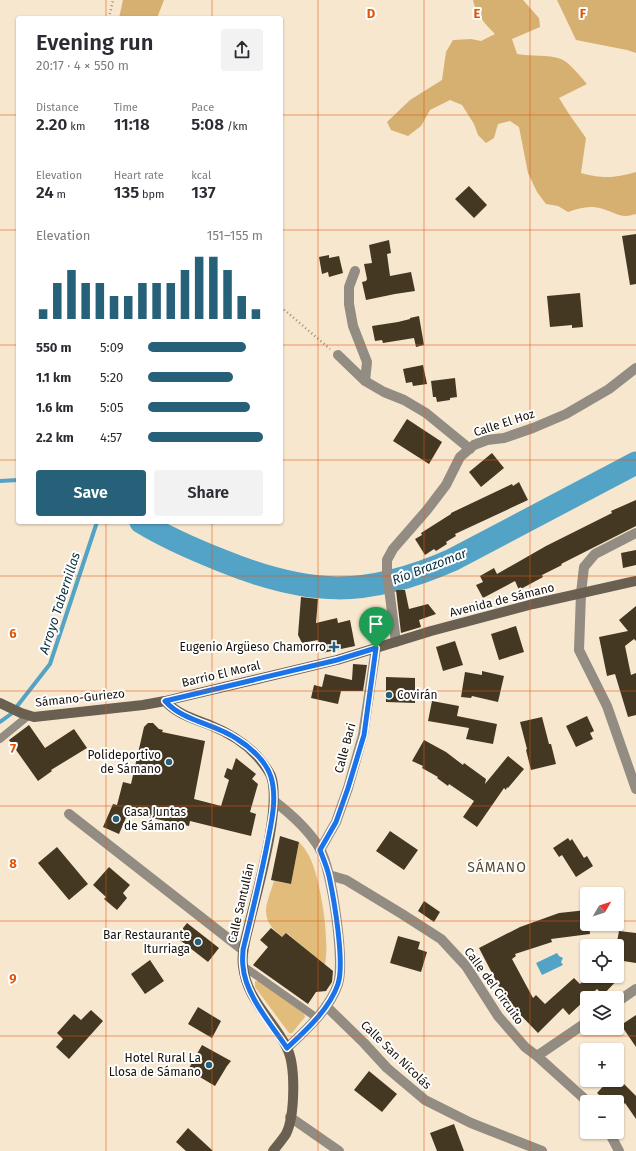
<!DOCTYPE html>
<html lang="en">
<head>
<meta charset="utf-8">
<style>
  :root { --surface:#fff; --page:#f2f2f3; --text:#2b2b33; --muted:#7c7c81; --accent:#266079 }
  body { margin:0; font-family:"Fira Sans",sans-serif; background:var(--page); color:var(--text); height:100vh; display:flex; flex-direction:column; font-size:15px; white-space:nowrap }
  * { box-sizing:border-box; margin:0 }
  p { font-size:13px; color:var(--muted) }
  .icon { flex:none; width:22px; height:22px; fill:none; stroke:currentColor; stroke-width:2; stroke-linecap:round; stroke-linejoin:round }
  .map { position:relative; flex:1; overflow:hidden }
  .panel { position:absolute; left:16px; top:16px; width:267px; height:508px; display:flex; flex-direction:column; background:var(--surface); border-radius:4px; box-shadow:0 1px 3px #0004 }
  .panel>* { flex:none }
  .needle { width:26px; rotate:51deg }
  .tools { position:absolute; left:580px; top:887px; display:grid; gap:8px }
  .tools a { display:grid; place-items:center; width:44px; height:44px; border-radius:4px; background:var(--surface); box-shadow:0 1px 3px #0004; font-size:20px }
  .pin { position:absolute; display:grid; place-items:center; width:34px; height:34px; color:#fff; margin:-41px -17px; border-radius:50% 50% 50% 0; rotate:-45deg; box-shadow:0 0 4px #0007 }
  .pin .icon { rotate:45deg }
  .round { display:grid; place-items:center; flex:none; width:42px; height:42px; border-radius:4px; background:var(--page) }
  .headline { display:flex; align-items:center; justify-content:space-between; height:68px; padding:0 20px }
  h1 { font-size:22px; font-weight:600; line-height:30px }
  .metrics { display:grid; grid-template-columns:repeat(3,1fr); gap:6px; height:68px; padding:4px 20px }
  .metrics div { display:grid; align-content:center }
  .metrics b { font-size:17px; font-weight:600 }
  .metrics small { font-size:11px; font-weight:400 }
  .metrics p { font-size:11px }
  .chart { height:112px; padding:8px 20px }
  .chart p { display:flex; justify-content:space-between }
  .chart svg { width:100%; height:72px; margin-top:4px; stroke:var(--accent); stroke-width:6 }
  .primary-button { display:flex; gap:8px; margin-top:auto; padding:8px 20px }
  .primary-button a { flex:1; height:46px; border-radius:4px; background:var(--accent); color:#fff; font-size:16px; font-weight:600; line-height:46px; text-align:center }
  .primary-button a+a { background:var(--page); color:var(--text) }
  ul { padding:0 20px; list-style:none; font-size:13px }
  li { display:grid; grid-template-columns:64px 48px 1fr; align-items:center; height:30px }
  li i { height:10px; border-radius:5px; background:var(--accent) }
  .map>svg:first-child { display:block }
  .green { fill:#e2bc7b }
  .forest { fill:#d6b070 }
  .water { fill:#53a3c6 }
  .lines { fill:none; stroke-linecap:round; stroke-linejoin:round }
  .stream { stroke:#53a3c6; stroke-width:4 }
  .river { stroke:#53a3c6; stroke-width:23 }
  .building { fill:#443823 }
  .path { stroke:#978b79; stroke-width:2.5; stroke-dasharray:1 3; stroke-linecap:butt }
  .lane { stroke:#928c82; stroke-width:8 }
  .street { stroke:#928c82; stroke-width:10 }
  .secondary { stroke:#696051; stroke-width:10 }
  .route-casing { stroke:#fff; stroke-width:8 }
  .route { stroke:#1a73e8; stroke-width:5 }
  .grid { fill:none; stroke:#de560c; stroke-width:1; stroke-opacity:0.55 }
  .poi-dot { fill:#266079; stroke:#fff; stroke-width:1.5 }
  .labels { text-anchor:middle; stroke-width:4; stroke-linejoin:round; paint-order:stroke }
  .street-label { font-size:12px; fill:#18130a; stroke:#fff }
  .poi-label { font-size:12px; fill:#18130a; stroke:#fff; text-anchor:end }
  .water-label { font-size:13px; font-style:italic; fill:#082e3d; stroke:#fff }
  .quarter-label { font-size:14px; letter-spacing:1px; fill:#584b35; stroke:#fff }
  .grid-label { font-size:13px; text-anchor:middle; font-weight:bold; fill:#de560c; stroke:#fff; stroke-width:4; stroke-linejoin:round; paint-order:stroke }
</style>
</head>
<body>
<div class="map">
<svg width="636" height="1151" viewBox="0 0 636 1151">
  <rect width="100%" height="100%" fill="#f7e7ce"/>
  <path class="green" d="M299,842C304,847 308,853 311,860C319,878 326,919 326,940C327,948 326,957 325,965L287,933L282,937C258,917 266,907 274,881L291,884Z
    M255,981H260L304,1014L305,1017L292,1033H289L255,987Z"/>
  <path class="forest" d="M123,0H164L157,18H119Z
    M473,0H523L539,18L540,27L512,39L517,54C531,57 548,54 561,59C569,62 581,77 587,84L559,98L569,114L586,138L581,173C603,179 614,178 636,172V214C620,219 617,213 603,209C590,205 580,208 568,212L558,206L546,204L537,192L528,173L519,127L510,121L498,124L494,138L486,143L478,135L474,124L462,105L450,100L430,110L421,126L408,136L391,130L387,122L410,100L442,80L446,52L453,40L471,39L481,41L495,34C486,25 475,13 473,0Z
    M557,0H636V53L627,50L576,40Z"/>
  <path class="water" d="M557,953L559,956L563,958L561,962L563,965L542,975L536,963Z"/>
  <g class="lines">
    <path class="stream" d="M0,481L18,480
      M0,722L11,714L50,664L97,522"/>
    <path class="river" d="M141,522C167,538 195,550 223,561C309,596 366,598 452,560L636,463"/>
  </g>
  <path class="building" d="M469,186L487,205L474,218L455,199Z
    M636,234V284L630,285L622,236Z
    M389,240L391,253L387,254L390,276L411,272L415,291L395,294L366,300L362,282L366,281L367,279L364,264L372,263L369,245Z
    M329,255V258L339,256L343,273L329,277L328,272L322,274L319,257Z
    M580,293L583,327L572,328V325L550,327L547,296Z
    M419,316L424,345L416,347L414,338L383,343L382,340L375,341L372,326L398,322L410,319V318Z
    M423,365L427,384L413,386L412,382L406,383L403,369Z
    M455,378L457,397L450,398V400L437,402L436,397H433L431,381Z
    M407,419L442,442L429,464L393,441Z
    M492,453L504,468L481,487L469,472Z
    M519,482L528,500L455,534L456,536L446,542L447,544L436,551L434,549L425,555L415,539L422,535L421,533L451,514V513L512,484L513,486Z
    M636,500V526L561,564L562,565L542,575L543,577L519,590L515,581L483,598L476,585L483,582L480,576L494,568L497,574L546,546L612,513L611,511Z
    M636,550V565L623,568L621,553Z
    M396,590H405L409,609L428,604L436,614L419,620L421,627L401,633Z
    M301,597L318,599L316,623L337,618L338,623L350,620L355,646L322,653L318,640L302,643L298,635Z
    M636,606V641L634,639L625,646L631,675L636,673V715L628,717L615,674L607,676L599,637L628,631L619,620Z
    M386,614L387,622L367,621V618Z
    M516,626L524,652L499,660L491,634Z
    M455,641L463,665L443,671L436,647Z
    M353,664L367,665L363,691H341L338,704L311,698L314,685L322,687L325,674L352,680Z
    M482,671L504,676L498,702L472,696L471,698L461,697L465,672L482,675Z
    M386,677L415,678V703L386,702Z
    M432,701L459,706L457,716L497,724L493,744L466,739L469,728L428,721Z
    M587,716L594,731L590,733L593,739L576,747L566,726Z
    M542,717L549,744H551L556,764L531,770L526,750L527,749L520,722Z
    M148,723H153L159,729L163,730L162,732L205,741L194,799L221,806L229,780L224,777L227,768L232,770L236,758L256,774L252,779L258,784L250,812L256,814L251,836L190,821L189,826L128,813L119,834L103,827L113,804L117,805L123,782L131,784L144,727Z
    M29,725L45,748L74,729L87,748L51,770L52,771L38,781L9,740Z
    M424,740L446,752L463,765L464,763L486,779L485,784L508,756L524,769L508,788L507,787L506,790L504,788L477,827L463,817L474,801L449,784L448,786L437,778L438,777L422,768L423,766L412,761Z
    M390,831L418,850L404,870L376,851Z
    M280,836L299,842L291,884L271,880Z
    M568,838L570,841L572,839L584,858L587,856L593,866L576,877L562,855L559,857L553,848Z
    M57,847L88,884L69,900L38,863Z
    M109,867L130,885L123,893L127,898L117,910L104,899L106,897L93,885Z
    M424,901L440,912L434,922L418,911Z
    M587,910V924H589L590,934L551,939L552,942L515,954L516,956L512,959L533,998L536,995L545,1004L574,978L580,984L588,976H621L603,995L597,989L569,1015L563,1008L538,1033L506,1000L479,948L520,927L559,913Z
    M187,923L219,948L208,962L176,937Z
    M271,928L282,937L286,933L333,971L332,982L326,991L316,992L308,1004L253,965L268,947L260,940Z
    M619,931L636,933V963L617,960V942Z
    M398,936L420,942L418,949L427,952L421,972L390,963Z
    M150,960L164,981L145,994L131,974Z
    M198,1007L221,1021L212,1038L188,1024Z
    M91,1010L103,1021L69,1059L56,1047L63,1039L57,1033L74,1014L81,1020Z
    M636,1015V1047L621,1025Z
    M202,1045L231,1061L227,1066L215,1086L188,1070Z
    M369,1071L397,1094L382,1112L354,1090Z
    M609,1080H620L636,1096V1119L625,1103L617,1111V1102H607L597,1093Z
    M454,1124L464,1151H437L430,1133Z
    M188,1128L213,1151H186L176,1142Z"/>
  <g class="lines">
    <path class="path" d="M109,18L113,0
      M281,307L330,349"/>
    <path class="lane" d="M0,739L28,716
      M243,966L317,1018"/>
    <path class="street" d="M355,271L349,287V304L353,326L367,362L365,381
      M338,355L365,381L384,392L404,400L426,413L470,449
      M636,533L595,554L584,567L581,593L579,650L607,706L636,789
      M396,642L387,573V560L393,549L427,510L446,485L460,457L474,445L487,440L504,438L533,428L566,414L609,389L636,368
      M274,801C291,814 309,830 320,849C332,870 345,962 338,984C329,1010 306,1030 287,1048
      M69,814L243,950
      M320,850L336,822L348,788L363,735L376,648
      M329,875L346,880L402,914L441,939L466,966L498,1016L525,1047L537,1056L588,1102
      M617,1002L636,989
      M326,1006L364,1043L387,1068L425,1100L471,1123L542,1151
      M537,1056L587,1022
      M290,1117L339,1151
      M609,1132L619,1151"/>
    <path class="secondary" d="M165,701C178,715 195,719 212,726C229,733 245,743 257,756C262,762 268,769 271,776C282,807 257,891 249,925C246,938 241,952 243,966C247,1001 273,1019 287,1048C296,1066 295,1116 286,1134C282,1140 277,1146 273,1151
      M0,703L21,713L34,717L143,705L165,701L337,660L431,631L533,604L636,581"/>
  </g>
  <g class="lines">
    <defs>
      <path id="route" d="M376,648L364,735L348,788L336,822L320,850C323,858 327,867 329,876C334,899 345,963 338,984C329,1010 306,1030 287,1048C271,1024 245,995 243,966C242,960 243,955 243,950C252,913 261,877 268,840C272,820 277,797 271,777C266,761 250,747 237,739C214,723 184,722 165,701L337,660Z"/>
    </defs>
    <use href="#route" class="route-casing"/>
    <use href="#route" class="route"/>
  </g>
  <path class="grid" d="M106,0V18M212,0V18M318,0V1151M424,0V1151M530,0V1151M0,115H18M281,115H636M0,230H18M281,230H636M0,345H18M281,345H636M0,460H18M281,460H636M106,522V1151M212,522V1151M0,576H636M0,691H636M0,806H636M0,921H587M617,921H636M0,1036H636"/>
  <g class="poi-dot">
    <path d="M332 641h4v4h4v4h-4v4h-4v-4h-4v-4h4z"/>
    <circle cx="389" cy="695" r="4"/>
    <circle cx="169" cy="762" r="4"/>
    <circle cx="116" cy="819" r="4"/>
    <circle cx="198" cy="942" r="4"/>
    <circle cx="209" cy="1065" r="4"/>
  </g>
  <g class="labels">
    <g class="street-label">
      <text transform="translate(504 423) rotate(-18)" y="4">Calle El Hoz</text>
      <text transform="translate(502 600) rotate(-14)" y="4">Avenida de Sámano</text>
      <text transform="translate(221 674) rotate(-13)" y="4">Barrio El Moral</text>
      <text transform="translate(80 698) rotate(-6)" y="4">Sámano-Guriezo</text>
      <text transform="translate(345 748) rotate(-75)" y="4">Calle Bari</text>
      <text transform="translate(241 903) rotate(-77)" y="4">Calle Santullán</text>
      <text transform="translate(494 986) rotate(54)" y="4">Calle del Circuito</text>
      <text transform="translate(396 1055) rotate(44)" y="4">Calle San Nicolás</text>
    </g>
    <g class="poi-label">
      <text x="326" y="651">Eugenio Argüeso Chamorro</text>
      <text x="397" y="699" text-anchor="start">Covirán</text>
      <text x="161" y="759">Polideportivo<tspan x="161" dy="14">de Sámano</tspan></text>
      <text x="124" y="816" text-anchor="start">Casa Juntas<tspan x="124" dy="14">de Sámano</tspan></text>
      <text x="190" y="939">Bar Restaurante<tspan x="190" dy="14">Iturriaga</tspan></text>
      <text x="201" y="1062">Hotel Rural La<tspan x="201" dy="14">Llosa de Sámano</tspan></text>
    </g>
    <g class="water-label">
      <text transform="translate(429 566) rotate(-21)" y="5">Río Brazomar</text>
      <text transform="translate(59 603) rotate(-72)" y="5">Arroyo Tabernillas</text>
    </g>
    <g class="quarter-label">
      <text x="497" y="872">SÁMANO</text>
    </g>
  </g>
  <g class="grid-label">
    <text x="371" y="18">D</text>
    <text x="477" y="18">E</text>
    <text x="583" y="18">F</text>
    <text x="13" y="638">6</text>
    <text x="13" y="753">7</text>
    <text x="13" y="868">8</text>
    <text x="13" y="983">9</text>
  </g>
</svg>
<div class="tools">
<a><svg class="needle" viewBox="-14 -14 28 28"><path d="M0-13l5 13h-10z" fill="#e53935"/><path d="M0 13l5-13h-10z" fill="#7c7c81"/></svg></a>
<a><svg class="icon" aria-label="locate" viewBox="0 0 24 24"><circle cx="12" cy="12" r="6"/><path d="M12 2v4M12 18v4M2 12h4M18 12h4"/></svg></a>
<a><svg class="icon" aria-label="layers" viewBox="0 0 24 24"><path d="M12 4l9 5-9 5-9-5zM3 14l9 5 9-5"/></svg></a>
<a>+</a>
<a>−</a>
</div>
<div class="pin" style="left:376px;top:648px;background:#1e9e55"><svg class="icon" aria-label="arrive" viewBox="0 0 24 24"><path d="M6 21V4h12l-3 4 3 4H6"/></svg></div>
<section class="panel">
<div class="headline"><div><h1>Evening run</h1><p>20:17 · 4 × 550 m</p></div><a class="round"><svg class="icon" aria-label="share" viewBox="0 0 24 24"><path d="M12 15V3M7 8l5-5 5 5M5 13v7h14v-7"/></svg></a></div>
<div class="metrics">
<div><p>Distance</p><b>2.20<small> km</small></b></div>
<div><p>Time</p><b>11:18</b></div>
<div><p>Pace</p><b>5:08<small> /km</small></b></div>
</div>
<div class="metrics">
<div><p>Elevation</p><b>24<small> m</small></b></div>
<div><p>Heart rate</p><b>135<small> bpm</small></b></div>
<div><p>kcal</p><b>137</b></div>
</div>
<div class="chart"><p><span>Elevation</span>151–155 m</p>
<svg viewBox="0 0 160 44" preserveAspectRatio="none"><path d="M5 44V38M15 44V22M25 44V14M35 44V22M45 44V22M55 44V30M65 44V30M75 44V22M85 44V22M95 44V22M105 44V14M115 44V6M125 44V6M135 44V14M145 44V30M155 44V38"/></svg>
</div>
<ul>
<li><b>550 m</b>5:09<i style="width:85%"></i></li>
<li><b>1.1 km</b>5:20<i style="width:74%"></i></li>
<li><b>1.6 km</b>5:05<i style="width:89%"></i></li>
<li><b>2.2 km</b>4:57<i style="width:100%"></i></li>
</ul>
<div class="primary-button"><a>Save</a><a>Share</a></div>
</section>
</div>
</body>
</html>
